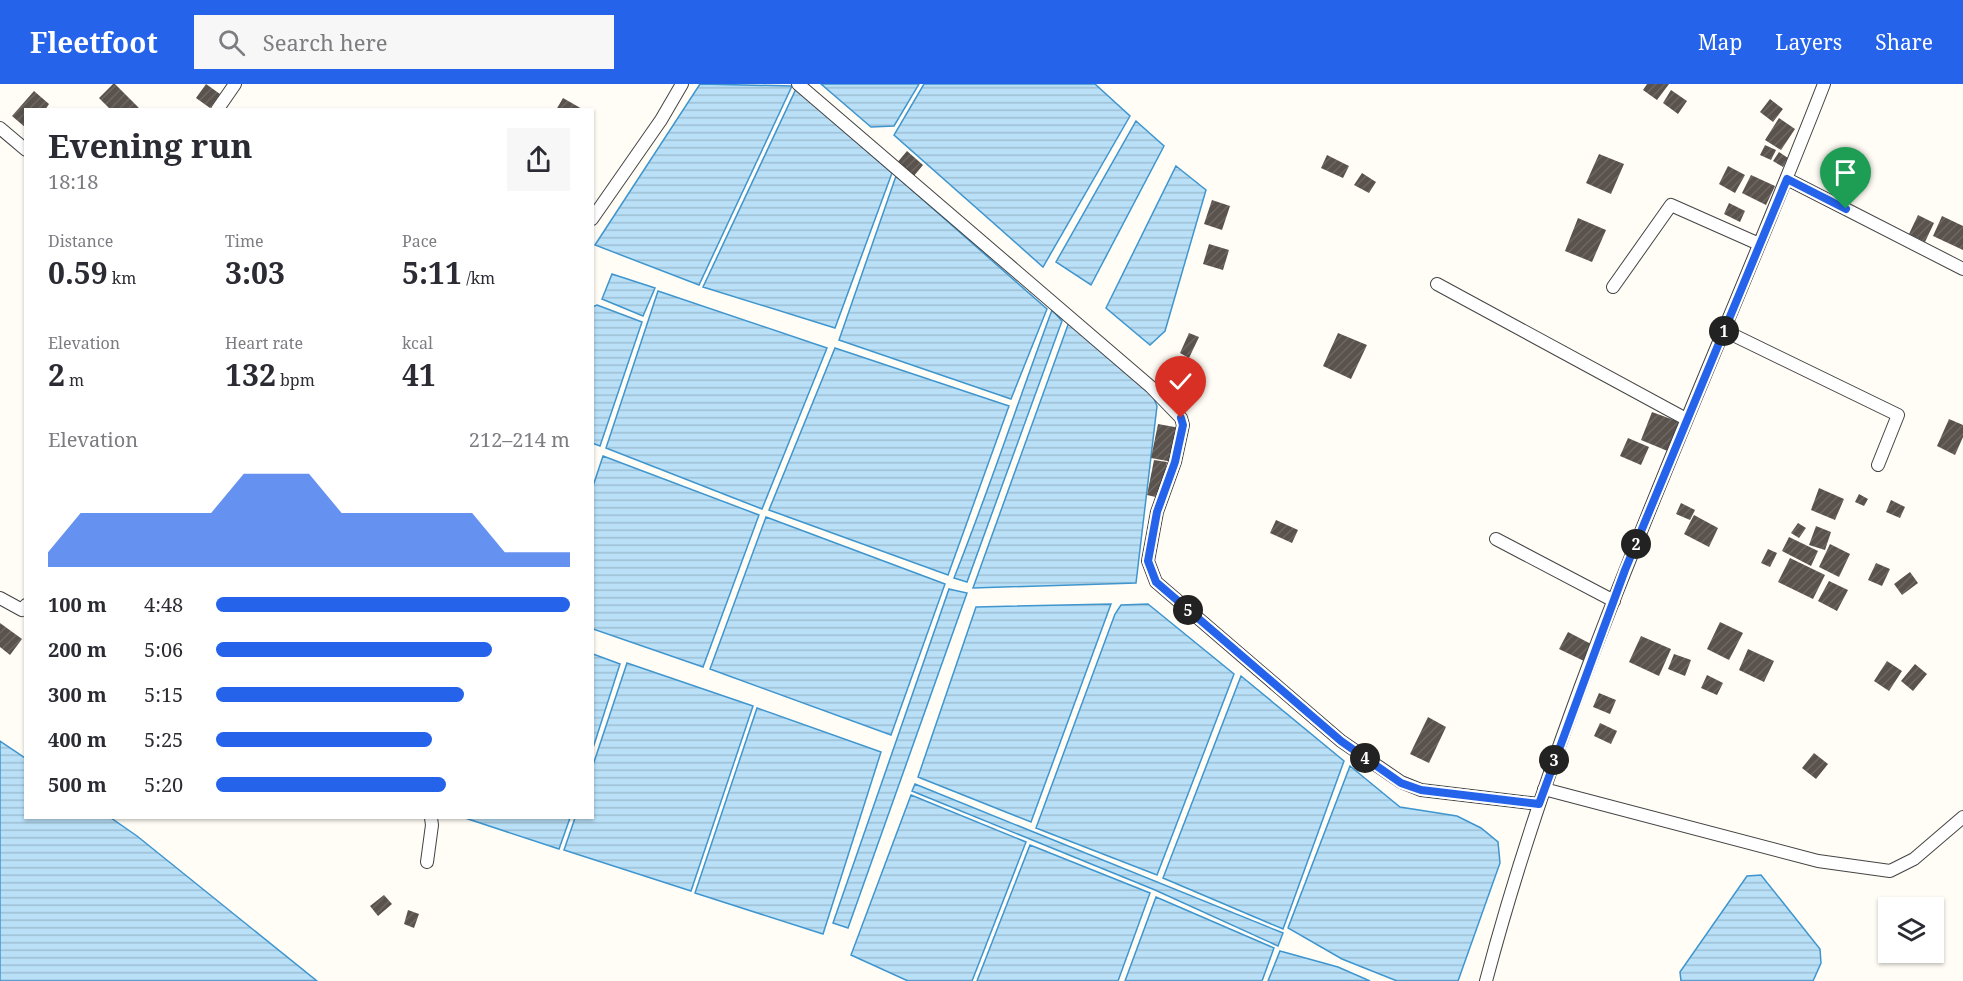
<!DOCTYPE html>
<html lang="en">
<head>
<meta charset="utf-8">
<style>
  :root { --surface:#fff; --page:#f7f7f7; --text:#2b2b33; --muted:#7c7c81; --accent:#2563eb }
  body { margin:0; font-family:"Noto Serif",serif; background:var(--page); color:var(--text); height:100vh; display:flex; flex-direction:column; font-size:22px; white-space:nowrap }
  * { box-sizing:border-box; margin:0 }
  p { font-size:20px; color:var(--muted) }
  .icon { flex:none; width:33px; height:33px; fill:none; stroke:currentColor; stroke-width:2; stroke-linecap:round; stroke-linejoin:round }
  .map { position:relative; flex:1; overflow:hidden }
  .panel { position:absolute; left:24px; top:24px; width:570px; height:711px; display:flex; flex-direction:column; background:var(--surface); border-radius:0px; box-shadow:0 2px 4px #0004 }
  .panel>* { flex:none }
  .tools { position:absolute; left:1878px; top:813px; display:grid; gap:12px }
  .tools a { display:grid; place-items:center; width:66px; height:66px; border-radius:0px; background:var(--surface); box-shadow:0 2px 4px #0004; font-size:30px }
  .pin { position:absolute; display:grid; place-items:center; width:51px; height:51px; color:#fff; margin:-62px -26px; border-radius:50% 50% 50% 0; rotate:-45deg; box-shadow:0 0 6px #0007 }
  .pin .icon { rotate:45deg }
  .km { position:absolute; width:30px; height:30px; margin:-15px; border-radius:50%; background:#222; color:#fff; font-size:16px; line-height:30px; text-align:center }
  .round { display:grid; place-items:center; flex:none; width:63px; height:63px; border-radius:0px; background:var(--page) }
  .overview { display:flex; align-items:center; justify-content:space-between; height:102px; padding:0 24px }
  h1 { font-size:33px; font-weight:700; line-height:45px }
  .metrics { display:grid; grid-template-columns:repeat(3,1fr); gap:9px; height:102px; padding:6px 24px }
  .metrics div { display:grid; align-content:center }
  .metrics b { font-size:30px; font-weight:700 }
  .metrics small { font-size:16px; font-weight:400 }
  .metrics p { font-size:16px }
  .chart { height:168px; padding:12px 24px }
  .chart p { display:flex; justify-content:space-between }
  .chart svg { width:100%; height:108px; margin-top:6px; fill:var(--accent); opacity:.7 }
  ul { padding:0 24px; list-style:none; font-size:20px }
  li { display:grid; grid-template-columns:96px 72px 1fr; align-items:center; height:45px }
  li i { height:15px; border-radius:8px; background:var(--accent) }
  header { display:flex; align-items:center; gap:36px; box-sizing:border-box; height:84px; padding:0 30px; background:var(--accent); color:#fff }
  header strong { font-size:28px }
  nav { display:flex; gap:33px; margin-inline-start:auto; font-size:21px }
  .search { width:420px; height:54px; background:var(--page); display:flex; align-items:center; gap:15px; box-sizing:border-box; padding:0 21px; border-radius:0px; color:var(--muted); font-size:22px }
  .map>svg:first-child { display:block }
  .water { fill:url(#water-rules); stroke:#3f96cf; stroke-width:1.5 }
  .building { fill:url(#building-hatch) }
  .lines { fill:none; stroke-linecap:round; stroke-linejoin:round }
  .street-casing { stroke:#444; stroke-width:14 }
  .street { stroke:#fff; stroke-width:12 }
  .route-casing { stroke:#fff; stroke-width:12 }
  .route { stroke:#2563eb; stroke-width:8 }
</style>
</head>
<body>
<header>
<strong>Fleetfoot</strong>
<div class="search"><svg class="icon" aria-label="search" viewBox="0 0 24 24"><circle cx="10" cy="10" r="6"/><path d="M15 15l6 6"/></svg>Search here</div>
<nav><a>Map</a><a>Layers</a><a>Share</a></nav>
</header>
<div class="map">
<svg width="1963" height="897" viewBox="0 0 1963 897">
  <defs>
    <pattern id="water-rules" width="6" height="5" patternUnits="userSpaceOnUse" patternTransform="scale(1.5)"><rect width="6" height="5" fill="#b9e0f7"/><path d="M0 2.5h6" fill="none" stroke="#9ebfd3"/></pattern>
    <pattern id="building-hatch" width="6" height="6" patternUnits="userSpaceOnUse" patternTransform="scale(1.5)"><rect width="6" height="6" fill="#5a524d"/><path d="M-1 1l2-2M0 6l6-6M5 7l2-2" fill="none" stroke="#6d6662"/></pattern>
  </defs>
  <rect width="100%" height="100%" fill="#fffdf5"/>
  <path class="water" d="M700,0L792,2L699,201L595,161Z
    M821,0H919L894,42L871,43Z
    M924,0H1095L1130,32L1043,183L894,51Z
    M796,5L892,89L835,244L703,203Z
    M1136,37L1164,62L1091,201L1056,178Z
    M1176,82L1206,106L1165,247L1150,261L1106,224Z
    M896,92L1047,225L1011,315L839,256Z
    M612,190L655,204L643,232L602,215Z
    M658,207L827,264L762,425L606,364Z
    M597,221L642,238L600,362L592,359V223Z
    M1052,226L1062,237L967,498L954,494C989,406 1019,315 1052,226Z
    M1069,238L1151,307L1157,322L1136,499L973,504Z
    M835,264L1009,322L948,491L769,426Z
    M603,372L759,431L703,583L593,545V402Z
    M766,433L945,500L891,651L710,585Z
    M949,505L967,509L848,844L833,839Z
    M1111,520L1031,738L918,693L976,523Z
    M1148,520L1234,590L1157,791L1036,744L1115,530L1121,521Z
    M593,570L620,580L593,664L592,570Z
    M627,579L753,622L691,807L564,766L575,734H592L593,681Z
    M1241,592L1344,677L1283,845L1163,794Z
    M757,624L881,668L823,850L695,809Z
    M0,657L25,674L26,734H111L137,752L317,897H0Z
    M1350,682L1400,723L1457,732L1481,744L1498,758L1500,779L1458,897H1397L1342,875L1288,844Z
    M915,700L1283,849L1278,862L1155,806L912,707Z
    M911,711L1026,758L972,897H908L851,871Z
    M465,734H570L559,765Z
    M1030,761L1150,809L1118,897H977Z
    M1761,791L1820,865L1821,879L1813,897H1681L1680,888L1747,792Z
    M1156,813L1274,864L1262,897H1125Z
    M1280,867L1338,883L1370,897H1268Z"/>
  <path class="building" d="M113,0H115L141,26H111L99,14Z
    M206,0L220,10L210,24L196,14Z
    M1647,0H1669L1657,16L1643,6Z
    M1671,6L1687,17L1678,30L1663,19Z
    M34,7L49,20L45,26H26V44L12,32Z
    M563,14L584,26H556Z
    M1770,15L1783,25L1773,38L1760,28Z
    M1779,34L1795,45L1781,66L1765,56Z
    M1765,61L1776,66L1771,76L1760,71Z
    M907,67L923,81L913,93L896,80Z
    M1779,68L1788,74L1783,83L1773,77Z
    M1599,70L1624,80L1611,110L1586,99Z
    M1327,71L1349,82L1343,94L1321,84Z
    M1728,82L1745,91L1735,109L1719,100Z
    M1362,89L1376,98L1369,109L1354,101Z
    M1751,91L1775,102L1766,121L1742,109Z
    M1212,116L1230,122L1222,146L1204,140Z
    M1729,119L1745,127L1740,138L1724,130Z
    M1918,131L1934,139L1925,158L1909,150Z
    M1942,132L1963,142V166L1933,152Z
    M1578,134L1606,146L1592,178L1565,167Z
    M1209,160L1229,166L1223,186L1203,180Z
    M1189,249L1199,253L1189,274L1180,269Z
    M1338,249L1367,261L1351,295L1323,282Z
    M1652,328L1682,339L1670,368L1641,356Z
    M1949,335L1963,341V353L1955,371L1937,362Z
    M1158,340L1180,344L1173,378L1151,374Z
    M1628,354L1649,363L1641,381L1620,372Z
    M1154,376L1167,378L1160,414L1147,411Z
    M1819,404L1844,415L1835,436L1811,426Z
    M1859,410L1868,415L1864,422L1855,418Z
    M1891,416L1905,423L1900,434L1886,428Z
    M1681,419L1695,426L1690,436L1676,430Z
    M1694,431L1718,444L1709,463L1684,450Z
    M1276,436L1298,446L1292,459L1270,449Z
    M1798,439L1806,444L1799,454L1791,449Z
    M1816,442L1831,448L1825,466L1809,461Z
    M1789,453L1818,467L1811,482L1782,467Z
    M1830,460L1850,470L1839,493L1819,483Z
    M1768,465L1777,469L1770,483L1761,479Z
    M1790,474L1825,491L1813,515L1778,498Z
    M1876,479L1890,485L1882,502L1868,496Z
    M1910,488L1918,499L1902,511L1894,500Z
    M1829,497L1848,506L1837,527L1818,517Z
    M1720,538L1743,549L1729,576L1707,565Z
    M0,539L22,555L10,571L0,563Z
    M1568,548L1593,561L1584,577L1559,565Z
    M1641,552L1671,565L1659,592L1629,578Z
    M1748,565L1774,577L1764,598L1739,586Z
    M1674,570L1691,576L1685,592L1668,585Z
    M1887,577L1902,587L1889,607L1874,597Z
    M1915,580L1927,590L1913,607L1901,597Z
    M1707,591L1723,599L1717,611L1701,604Z
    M1599,609L1616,616L1610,630L1593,623Z
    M1428,633L1446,643L1429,679L1410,670Z
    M1600,639L1617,647L1611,660L1594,652Z
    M1814,669L1828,680L1816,695L1802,684Z
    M384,811L392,820L378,832L370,822Z
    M408,826L419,830L414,844L404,840Z"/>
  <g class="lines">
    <defs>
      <path id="street" d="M798,0L1151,303L1181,334L1183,341L1175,378L1157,428L1148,477L1156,498L1341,657L1401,698L1421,706L1539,720
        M217,26L235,0
        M0,44L26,66
        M1787,95L1963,185
        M592,135L661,36L682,0
        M1437,200L1686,335
        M1613,203L1671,121L1759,160
        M1725,247L1898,331L1878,381
        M1496,455L1614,517
        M0,514L22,526L26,521
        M1544,705L1818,777L1890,787L1914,775L1963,733
        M427,778L432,741L431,734
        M1486,897C1568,587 1708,298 1824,0"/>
    </defs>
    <use href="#street" class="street-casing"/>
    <use href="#street" class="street"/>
  </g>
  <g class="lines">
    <defs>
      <path id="route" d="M1181,334L1183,341L1175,378L1157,428L1148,477L1156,498L1341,657L1401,699L1421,706L1539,720L1625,486L1787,95L1846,125"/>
    </defs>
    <use href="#route" class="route-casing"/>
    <use href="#route" class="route"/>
  </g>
</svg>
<div class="tools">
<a><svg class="icon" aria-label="layers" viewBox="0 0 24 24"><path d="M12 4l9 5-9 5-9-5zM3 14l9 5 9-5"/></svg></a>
</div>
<div class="pin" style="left:1846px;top:125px;background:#1e9e55"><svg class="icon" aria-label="arrive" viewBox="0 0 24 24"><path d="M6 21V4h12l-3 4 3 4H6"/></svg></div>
<div class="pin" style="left:1181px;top:334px;background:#d93025"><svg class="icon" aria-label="check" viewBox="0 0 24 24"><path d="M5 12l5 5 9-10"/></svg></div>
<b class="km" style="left:1724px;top:247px">1</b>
<b class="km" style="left:1636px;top:460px">2</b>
<b class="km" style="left:1554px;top:676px">3</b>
<b class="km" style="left:1365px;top:674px">4</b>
<b class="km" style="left:1188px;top:526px">5</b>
<section class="panel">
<div class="overview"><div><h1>Evening run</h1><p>18:18</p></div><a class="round"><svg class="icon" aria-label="share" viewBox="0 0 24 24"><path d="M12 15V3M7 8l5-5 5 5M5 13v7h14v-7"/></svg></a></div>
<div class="metrics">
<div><p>Distance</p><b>0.59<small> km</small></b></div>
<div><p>Time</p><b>3:03</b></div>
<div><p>Pace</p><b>5:11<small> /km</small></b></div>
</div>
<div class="metrics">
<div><p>Elevation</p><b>2<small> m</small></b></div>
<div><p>Heart rate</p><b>132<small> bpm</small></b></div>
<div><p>kcal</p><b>41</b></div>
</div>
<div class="chart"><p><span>Elevation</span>212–214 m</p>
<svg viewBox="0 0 160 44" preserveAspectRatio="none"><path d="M0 44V38L10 22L20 22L30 22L40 22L50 22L60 6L70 6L80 6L90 22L100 22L110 22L120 22L130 22L140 38L150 38L160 38V44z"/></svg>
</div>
<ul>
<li><b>100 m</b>4:48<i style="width:100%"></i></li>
<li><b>200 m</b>5:06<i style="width:78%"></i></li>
<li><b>300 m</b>5:15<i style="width:70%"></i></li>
<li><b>400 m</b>5:25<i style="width:61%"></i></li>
<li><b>500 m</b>5:20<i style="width:65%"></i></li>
</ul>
</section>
</div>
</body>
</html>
